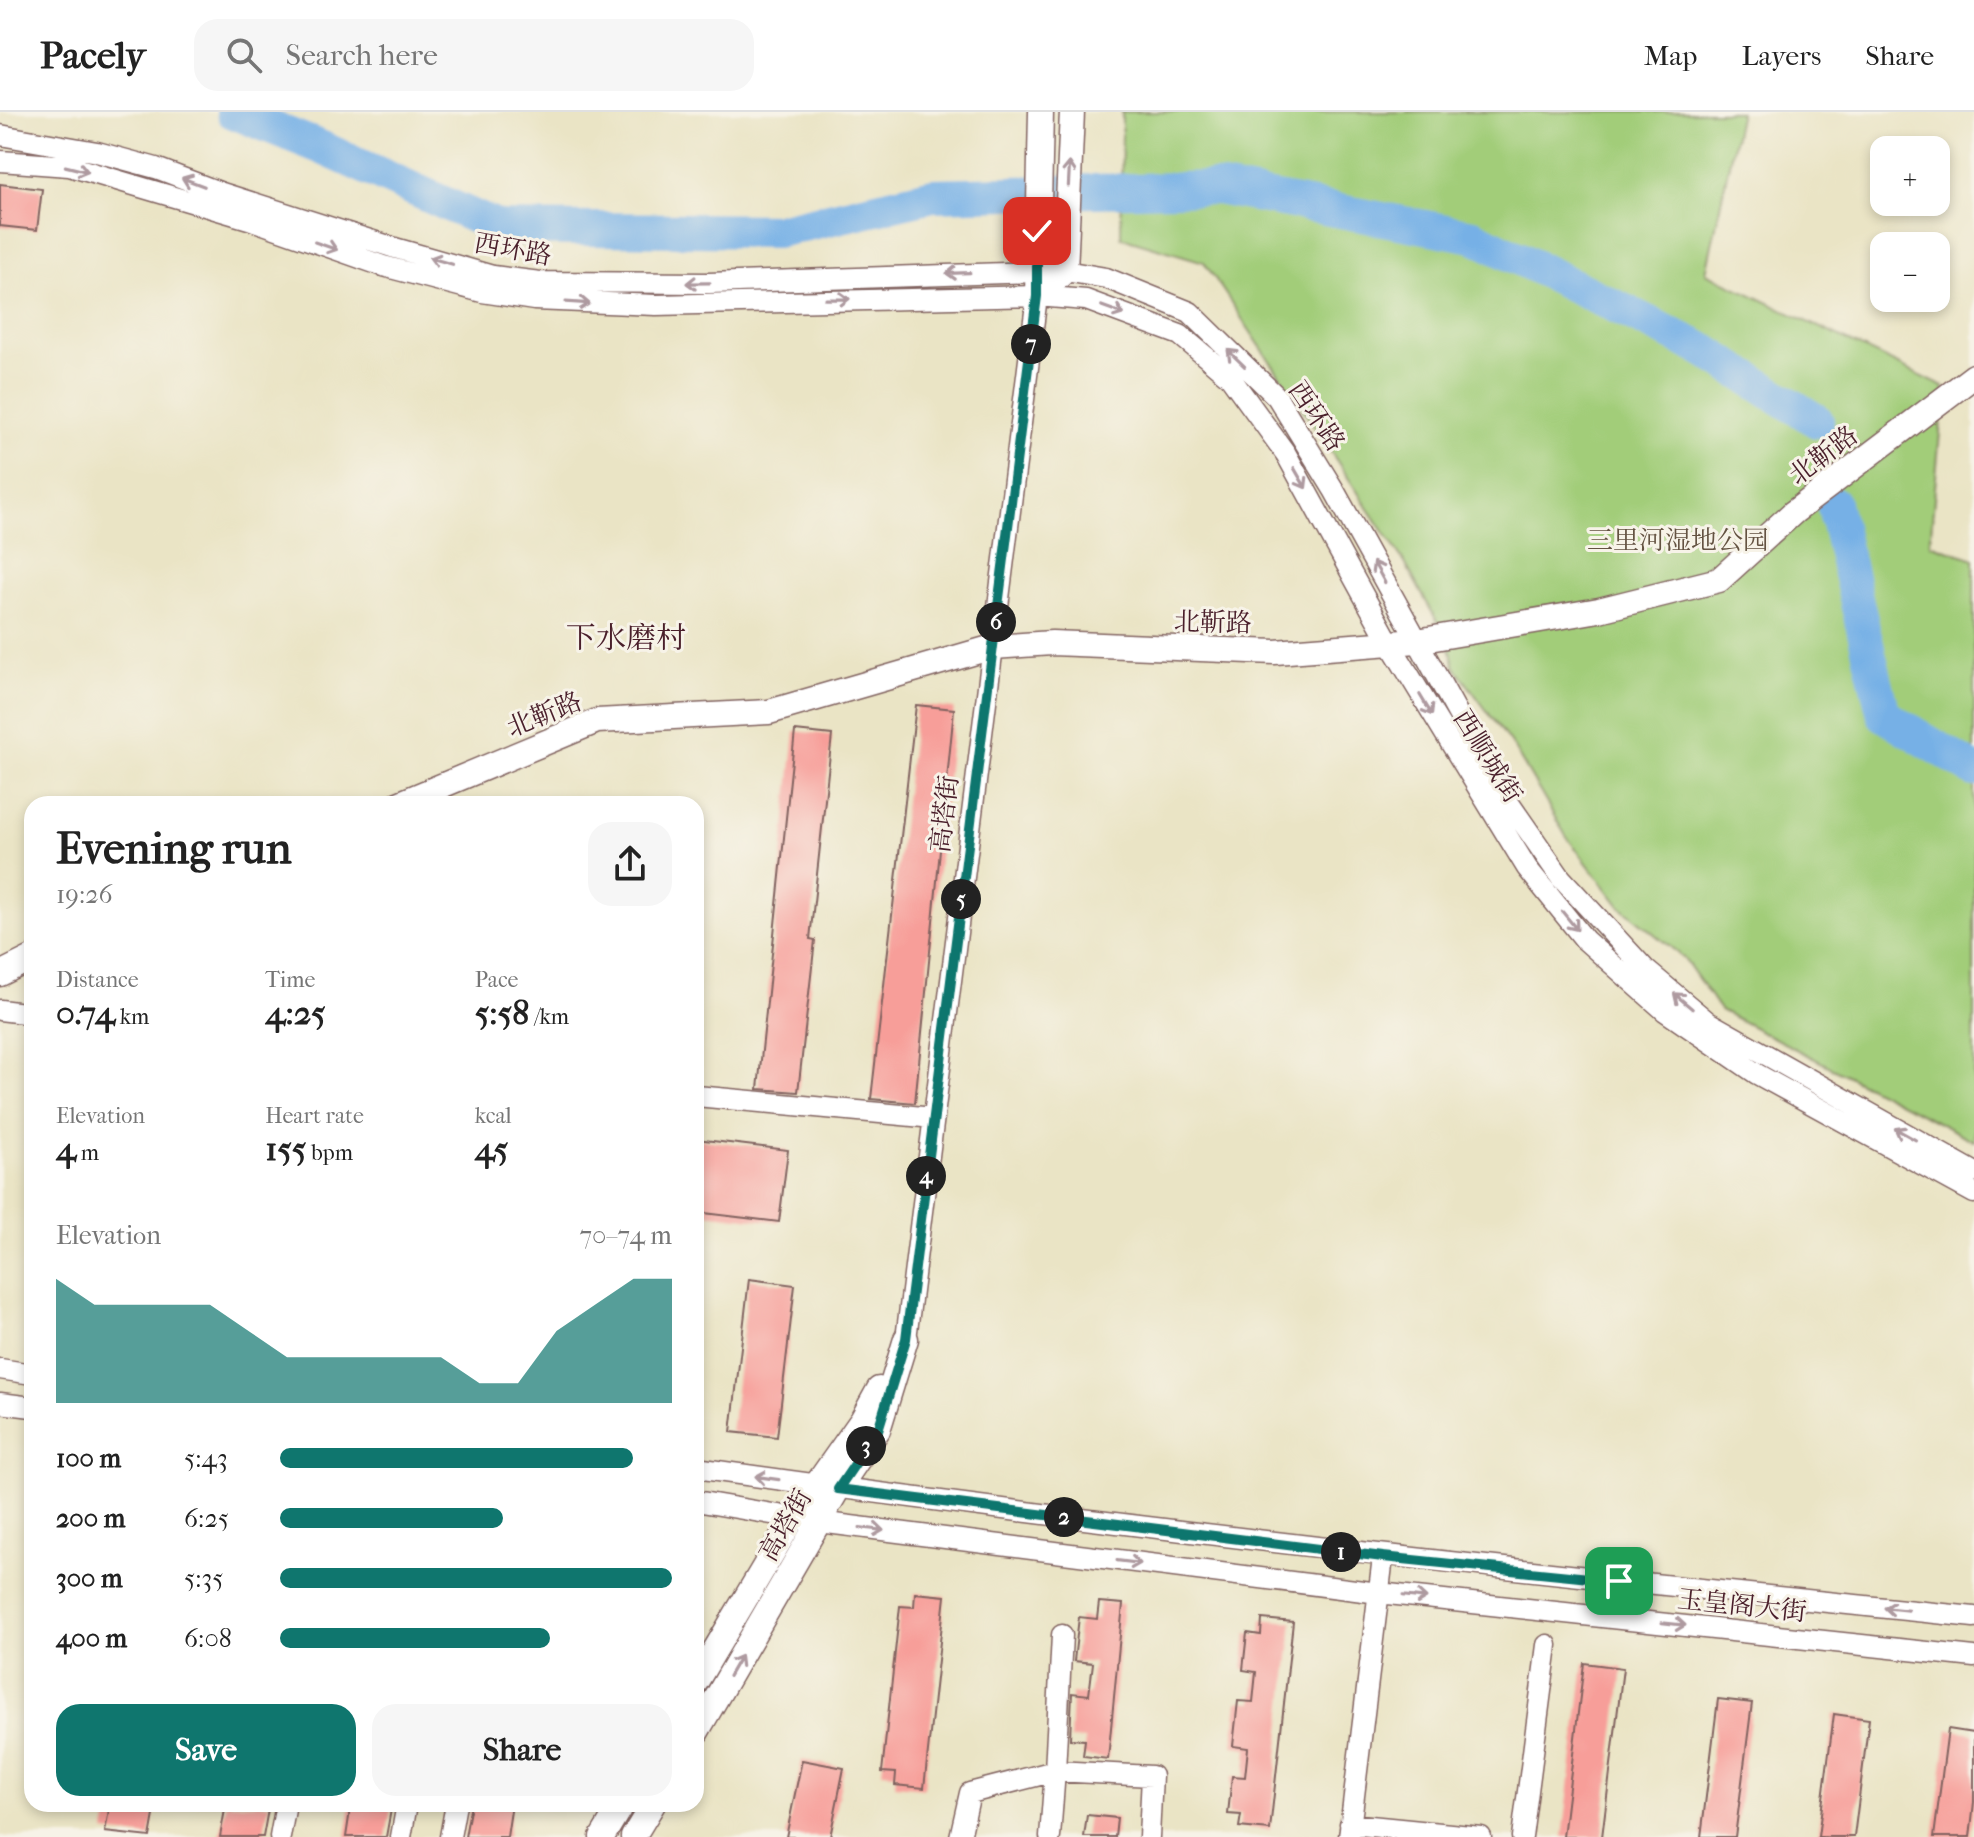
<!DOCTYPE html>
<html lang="en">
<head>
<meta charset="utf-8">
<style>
  :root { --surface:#fff; --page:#f6f6f6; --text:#222; --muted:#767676; --line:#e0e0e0; --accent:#0f766e }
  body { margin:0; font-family:"IM FELL French Canon","Noto Serif SC",serif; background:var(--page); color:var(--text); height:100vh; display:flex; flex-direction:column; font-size:30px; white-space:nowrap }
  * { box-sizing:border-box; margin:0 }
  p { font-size:26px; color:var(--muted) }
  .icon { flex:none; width:44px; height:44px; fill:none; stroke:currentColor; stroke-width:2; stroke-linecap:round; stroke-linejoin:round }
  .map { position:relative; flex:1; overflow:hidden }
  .details { position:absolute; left:24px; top:684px; width:680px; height:1016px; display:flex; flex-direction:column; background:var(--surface); border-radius:24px; box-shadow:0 4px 12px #0003 }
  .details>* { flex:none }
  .buttons { position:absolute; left:1870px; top:24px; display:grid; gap:16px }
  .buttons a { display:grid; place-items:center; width:80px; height:80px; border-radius:16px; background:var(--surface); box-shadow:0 4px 12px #0003; font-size:40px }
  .pin { position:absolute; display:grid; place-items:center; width:68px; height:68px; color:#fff; margin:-34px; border-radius:16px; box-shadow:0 4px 12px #0006 }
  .km { position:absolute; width:40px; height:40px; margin:-20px; border-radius:50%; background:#222; color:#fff; font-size:22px; line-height:40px; text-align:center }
  .round { display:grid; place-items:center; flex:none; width:84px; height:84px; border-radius:24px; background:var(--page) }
  .overview { display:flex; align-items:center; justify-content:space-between; height:136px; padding:0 32px }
  h1 { font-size:44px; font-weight:800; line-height:60px }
  .figures { display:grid; grid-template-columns:repeat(3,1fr); gap:12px; height:136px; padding:8px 32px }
  .figures div { display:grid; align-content:center }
  .figures b { font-size:34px; font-weight:800 }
  .figures small { font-size:22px; font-weight:400 }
  .figures p { font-size:22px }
  .chart { height:224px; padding:16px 32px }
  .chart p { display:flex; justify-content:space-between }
  .chart svg { width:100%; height:144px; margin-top:8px; fill:var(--accent); opacity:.7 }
  .button { display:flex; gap:16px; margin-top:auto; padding:16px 32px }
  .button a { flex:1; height:92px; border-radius:24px; background:var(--accent); color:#fff; font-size:32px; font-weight:800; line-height:92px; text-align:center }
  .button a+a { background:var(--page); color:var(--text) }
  ul { padding:0 32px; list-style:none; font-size:26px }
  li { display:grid; grid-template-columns:128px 96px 1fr; align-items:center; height:60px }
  li i { height:20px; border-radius:10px; background:var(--accent) }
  header { display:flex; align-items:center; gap:48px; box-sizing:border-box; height:112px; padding:0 40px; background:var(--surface); border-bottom:2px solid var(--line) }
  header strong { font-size:38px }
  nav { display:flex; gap:44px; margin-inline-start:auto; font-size:28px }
  .search { width:560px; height:72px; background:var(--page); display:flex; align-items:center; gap:20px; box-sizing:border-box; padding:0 28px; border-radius:24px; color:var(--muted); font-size:30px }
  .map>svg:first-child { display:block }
  .green { fill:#a2cd79; stroke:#767652; stroke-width:2 }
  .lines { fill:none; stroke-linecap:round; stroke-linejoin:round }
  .river { stroke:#76b0e6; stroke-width:34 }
  .building { fill:#f79e99 }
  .minor-casing { stroke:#826461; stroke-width:23 }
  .major-casing { stroke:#826461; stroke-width:27 }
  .minor { stroke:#fff; stroke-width:20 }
  .major { stroke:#fff; stroke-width:24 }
  .oneway { stroke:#ae9aa0 }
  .route-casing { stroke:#fff; stroke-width:16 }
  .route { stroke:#0f766e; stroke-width:10 }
  .labels { text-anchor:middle; stroke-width:6; stroke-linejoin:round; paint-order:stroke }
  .street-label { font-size:26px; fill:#4a1f2b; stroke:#f7f3e8 }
  .park-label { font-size:26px; fill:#645342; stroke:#f7f3e8 }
  .quarter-label { font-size:30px; fill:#4a1f2b; stroke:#f7f3e8 }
</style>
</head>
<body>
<header>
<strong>Pacely</strong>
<div class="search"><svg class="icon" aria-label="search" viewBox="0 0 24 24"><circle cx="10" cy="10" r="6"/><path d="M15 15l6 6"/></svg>Search here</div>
<nav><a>Map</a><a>Layers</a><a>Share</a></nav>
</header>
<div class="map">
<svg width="1974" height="1725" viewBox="0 0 1974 1725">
  <rect width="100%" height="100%" fill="#f7f3e8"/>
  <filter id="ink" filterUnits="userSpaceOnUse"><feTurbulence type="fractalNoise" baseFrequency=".0125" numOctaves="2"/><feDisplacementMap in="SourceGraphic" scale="16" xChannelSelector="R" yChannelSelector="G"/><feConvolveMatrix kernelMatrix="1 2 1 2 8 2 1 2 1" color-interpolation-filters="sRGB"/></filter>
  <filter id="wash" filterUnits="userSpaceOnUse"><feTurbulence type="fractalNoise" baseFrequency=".006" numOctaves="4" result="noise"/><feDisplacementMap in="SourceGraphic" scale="32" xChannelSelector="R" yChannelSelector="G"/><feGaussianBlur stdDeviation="1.8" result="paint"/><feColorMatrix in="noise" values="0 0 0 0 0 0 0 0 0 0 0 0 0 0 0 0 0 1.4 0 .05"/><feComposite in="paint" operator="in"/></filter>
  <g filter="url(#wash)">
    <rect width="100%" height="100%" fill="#eae4c5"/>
    <path class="green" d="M1122,0H1740L1706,161L1944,275L1930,432L1974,447V1029L1720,898L1684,846L1620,794L1566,724L1514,636L1455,555L1448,529L1405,451L1204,150L1121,125Z"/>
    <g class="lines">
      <path class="river" d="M233,0L320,35L499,116L777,119L933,83L1217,76L1473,124L1704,238L1817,309
        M1833,391L1884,603L1974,658"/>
    </g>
    <g id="blocks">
      <path class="building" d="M0,72L42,77L37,118L0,114Z
        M916,593L954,597L915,991L871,987Z
        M795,619L832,623L810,827L815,828L798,980L758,977Z
        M696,1027L788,1038L779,1110L696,1100Z
        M749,1167L795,1173L777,1325L731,1320Z
        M915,1481L945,1484L924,1676L895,1673L896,1661L882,1660L900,1494L914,1495Z
        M1099,1490L1123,1492L1108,1647L1083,1644L1085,1628L1070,1627L1072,1581L1089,1583L1093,1551L1074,1549L1079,1505L1097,1507Z
        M1262,1507L1293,1510L1270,1718L1239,1715L1241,1703L1228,1702L1232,1664L1245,1665L1248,1636L1233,1634L1238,1589L1253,1590L1256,1560L1243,1558L1247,1521L1261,1523Z
        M1584,1551L1623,1556L1602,1725H1563Z
        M1718,1587L1752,1591L1735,1725H1701Z
        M1834,1602L1869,1607L1854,1725H1818Z
        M1948,1617L1974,1621V1690L1970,1725H1934Z
        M802,1648L844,1656L830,1725H786Z
        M110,1692H156L150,1725L105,1720Z
        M226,1692H269L263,1725H220Z
        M351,1692H392L386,1725H346Z
        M471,1692H512L507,1725H465Z
        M1087,1703L1117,1706L1115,1725H1084Z"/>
    </g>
  </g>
  <g filter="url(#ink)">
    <use href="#blocks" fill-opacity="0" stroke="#826461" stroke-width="2"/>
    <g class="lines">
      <defs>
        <path id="minor" d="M0,23L97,40L156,56L222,81L395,136L493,164L540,170L709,171L1065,159L1106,166L1190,200L1277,285L1334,378L1500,678L1561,766L1646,858L1708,910L1974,1060
          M0,49L69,54L252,108L383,154L482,180L534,188L656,193L1037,184L1086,188L1180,223L1230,265L1286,342L1389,530L1527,756L1585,828L1665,899L1757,962L1974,1081
          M0,898L32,902
          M696,984L934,1006
          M906,1227L1037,184
          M0,1257L32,1262
          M0,1291L32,1295
          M696,1356C1121,1416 1547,1462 1974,1505
          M696,1389L819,1410L1379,1481L1974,1545
          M1350,1712L1481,1725
          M280,1725L286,1692
          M401,1725L407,1692
          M450,1725L456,1692
          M960,1725L970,1681L1055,1659L1062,1523
          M1050,1725L1055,1659L1152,1664L1149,1725
          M1349,1725L1383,1445
          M1522,1725L1547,1533"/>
        <path id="major" d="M1037,184L1065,159L1072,0
          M1037,184L1041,0
          M398,692L597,609L769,600L993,535L1052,531L1275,540L1417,529L1599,498L1719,468L1794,400L1974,264
          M0,862L32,846
          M696,1570L795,1403L862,1308L879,1277
          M696,1621L838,1377L878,1318L906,1227
          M602,1725L622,1692
          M633,1725L653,1692"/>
      </defs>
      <use href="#minor" class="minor-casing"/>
      <use href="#major" class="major-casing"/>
      <use href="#minor" class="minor"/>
      <use href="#major" class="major"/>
    </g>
    <defs><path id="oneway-shaft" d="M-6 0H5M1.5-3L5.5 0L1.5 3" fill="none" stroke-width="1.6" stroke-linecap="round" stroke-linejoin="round" transform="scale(2)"/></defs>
    <g class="oneway">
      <use href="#oneway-shaft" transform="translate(77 57) rotate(14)"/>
      <use href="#oneway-shaft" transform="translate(1069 62) rotate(-87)"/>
      <use href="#oneway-shaft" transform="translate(193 70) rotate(-159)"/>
      <use href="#oneway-shaft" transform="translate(326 134) rotate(19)"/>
      <use href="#oneway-shaft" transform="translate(441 149) rotate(-164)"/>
      <use href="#oneway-shaft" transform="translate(958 161) rotate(178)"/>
      <use href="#oneway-shaft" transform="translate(698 171) rotate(179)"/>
      <use href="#oneway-shaft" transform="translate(838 187) rotate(-1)"/>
      <use href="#oneway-shaft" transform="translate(578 191) rotate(4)"/>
      <use href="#oneway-shaft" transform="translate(1113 198) rotate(20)"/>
      <use href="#oneway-shaft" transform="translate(1236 246) rotate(-136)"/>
      <use href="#oneway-shaft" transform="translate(1300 366) rotate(60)"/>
      <use href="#oneway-shaft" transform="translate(1379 460) rotate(-119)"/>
      <use href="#oneway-shaft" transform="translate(1426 593) rotate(59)"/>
      <use href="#oneway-shaft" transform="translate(1570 809) rotate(51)"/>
      <use href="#oneway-shaft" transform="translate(1683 889) rotate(-140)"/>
      <use href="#oneway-shaft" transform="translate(1905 1022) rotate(-151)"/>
      <use href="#oneway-shaft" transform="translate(767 1366) rotate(-172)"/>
      <use href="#oneway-shaft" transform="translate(872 1417) rotate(7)"/>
      <use href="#oneway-shaft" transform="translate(1129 1450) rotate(7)"/>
      <use href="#oneway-shaft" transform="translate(1415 1485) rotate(6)"/>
      <use href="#oneway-shaft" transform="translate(1896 1497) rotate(-174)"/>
      <use href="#oneway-shaft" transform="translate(1674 1512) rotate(6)"/>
      <use href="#oneway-shaft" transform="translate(735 1554) rotate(-60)"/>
    </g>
  </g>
  <g class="lines" filter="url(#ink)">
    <defs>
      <path id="route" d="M1037,119V184L906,1227L878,1318L838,1377L1383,1445L1619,1469"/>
    </defs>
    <use href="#route" class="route-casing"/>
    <use href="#route" class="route"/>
  </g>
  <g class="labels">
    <g class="street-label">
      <text transform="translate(513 137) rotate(10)" y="9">西环路</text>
      <text transform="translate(1317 304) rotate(56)" y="9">西环路</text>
      <text transform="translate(1823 343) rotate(-37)" y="9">北靳路</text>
      <text transform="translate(1213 510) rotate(1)" y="9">北靳路</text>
      <text transform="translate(544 602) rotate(-22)" y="9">北靳路</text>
      <text transform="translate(1488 644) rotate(58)" y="9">西顺城街</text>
      <text transform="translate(944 702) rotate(-83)" y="9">高塔街</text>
      <text transform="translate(785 1413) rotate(-60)" y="9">高塔街</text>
      <text transform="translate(1742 1493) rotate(6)" y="9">玉皇阁大街</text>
    </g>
    <g class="park-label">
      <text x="1678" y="437">三里河湿地公园</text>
    </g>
    <g class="quarter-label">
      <text x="626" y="536">下水磨村</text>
    </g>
  </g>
</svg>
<div class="buttons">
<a>+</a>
<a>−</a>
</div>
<div class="pin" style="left:1619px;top:1469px;background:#1e9e55"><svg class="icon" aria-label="arrive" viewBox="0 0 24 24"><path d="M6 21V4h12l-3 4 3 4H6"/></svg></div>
<div class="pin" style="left:1037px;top:119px;background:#d93025"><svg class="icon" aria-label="check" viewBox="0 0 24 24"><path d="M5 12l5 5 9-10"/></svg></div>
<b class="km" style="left:1341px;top:1440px">1</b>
<b class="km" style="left:1064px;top:1405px">2</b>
<b class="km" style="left:866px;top:1334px">3</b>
<b class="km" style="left:926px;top:1064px">4</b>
<b class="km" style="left:961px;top:787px">5</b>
<b class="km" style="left:996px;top:510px">6</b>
<b class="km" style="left:1031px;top:232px">7</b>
<section class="details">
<div class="overview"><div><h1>Evening run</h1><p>19:26</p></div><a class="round"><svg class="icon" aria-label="share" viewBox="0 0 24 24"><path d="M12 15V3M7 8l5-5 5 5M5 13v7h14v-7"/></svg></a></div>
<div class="figures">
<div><p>Distance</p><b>0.74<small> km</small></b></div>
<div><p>Time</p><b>4:25</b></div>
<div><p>Pace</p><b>5:58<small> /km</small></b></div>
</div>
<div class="figures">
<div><p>Elevation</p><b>4<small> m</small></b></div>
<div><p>Heart rate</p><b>155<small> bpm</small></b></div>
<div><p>kcal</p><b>45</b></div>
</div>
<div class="chart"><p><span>Elevation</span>70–74 m</p>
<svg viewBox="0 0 160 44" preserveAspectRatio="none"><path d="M0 44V6L10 14L20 14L30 14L40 14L50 22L60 30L70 30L80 30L90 30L100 30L110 38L120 38L130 22L140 14L150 6L160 6V44z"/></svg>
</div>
<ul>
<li><b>100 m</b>5:43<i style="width:90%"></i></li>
<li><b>200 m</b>6:25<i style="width:57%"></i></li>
<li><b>300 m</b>5:35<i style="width:100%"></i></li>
<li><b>400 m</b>6:08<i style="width:69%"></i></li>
</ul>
<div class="button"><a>Save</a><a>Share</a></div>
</section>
</div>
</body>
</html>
